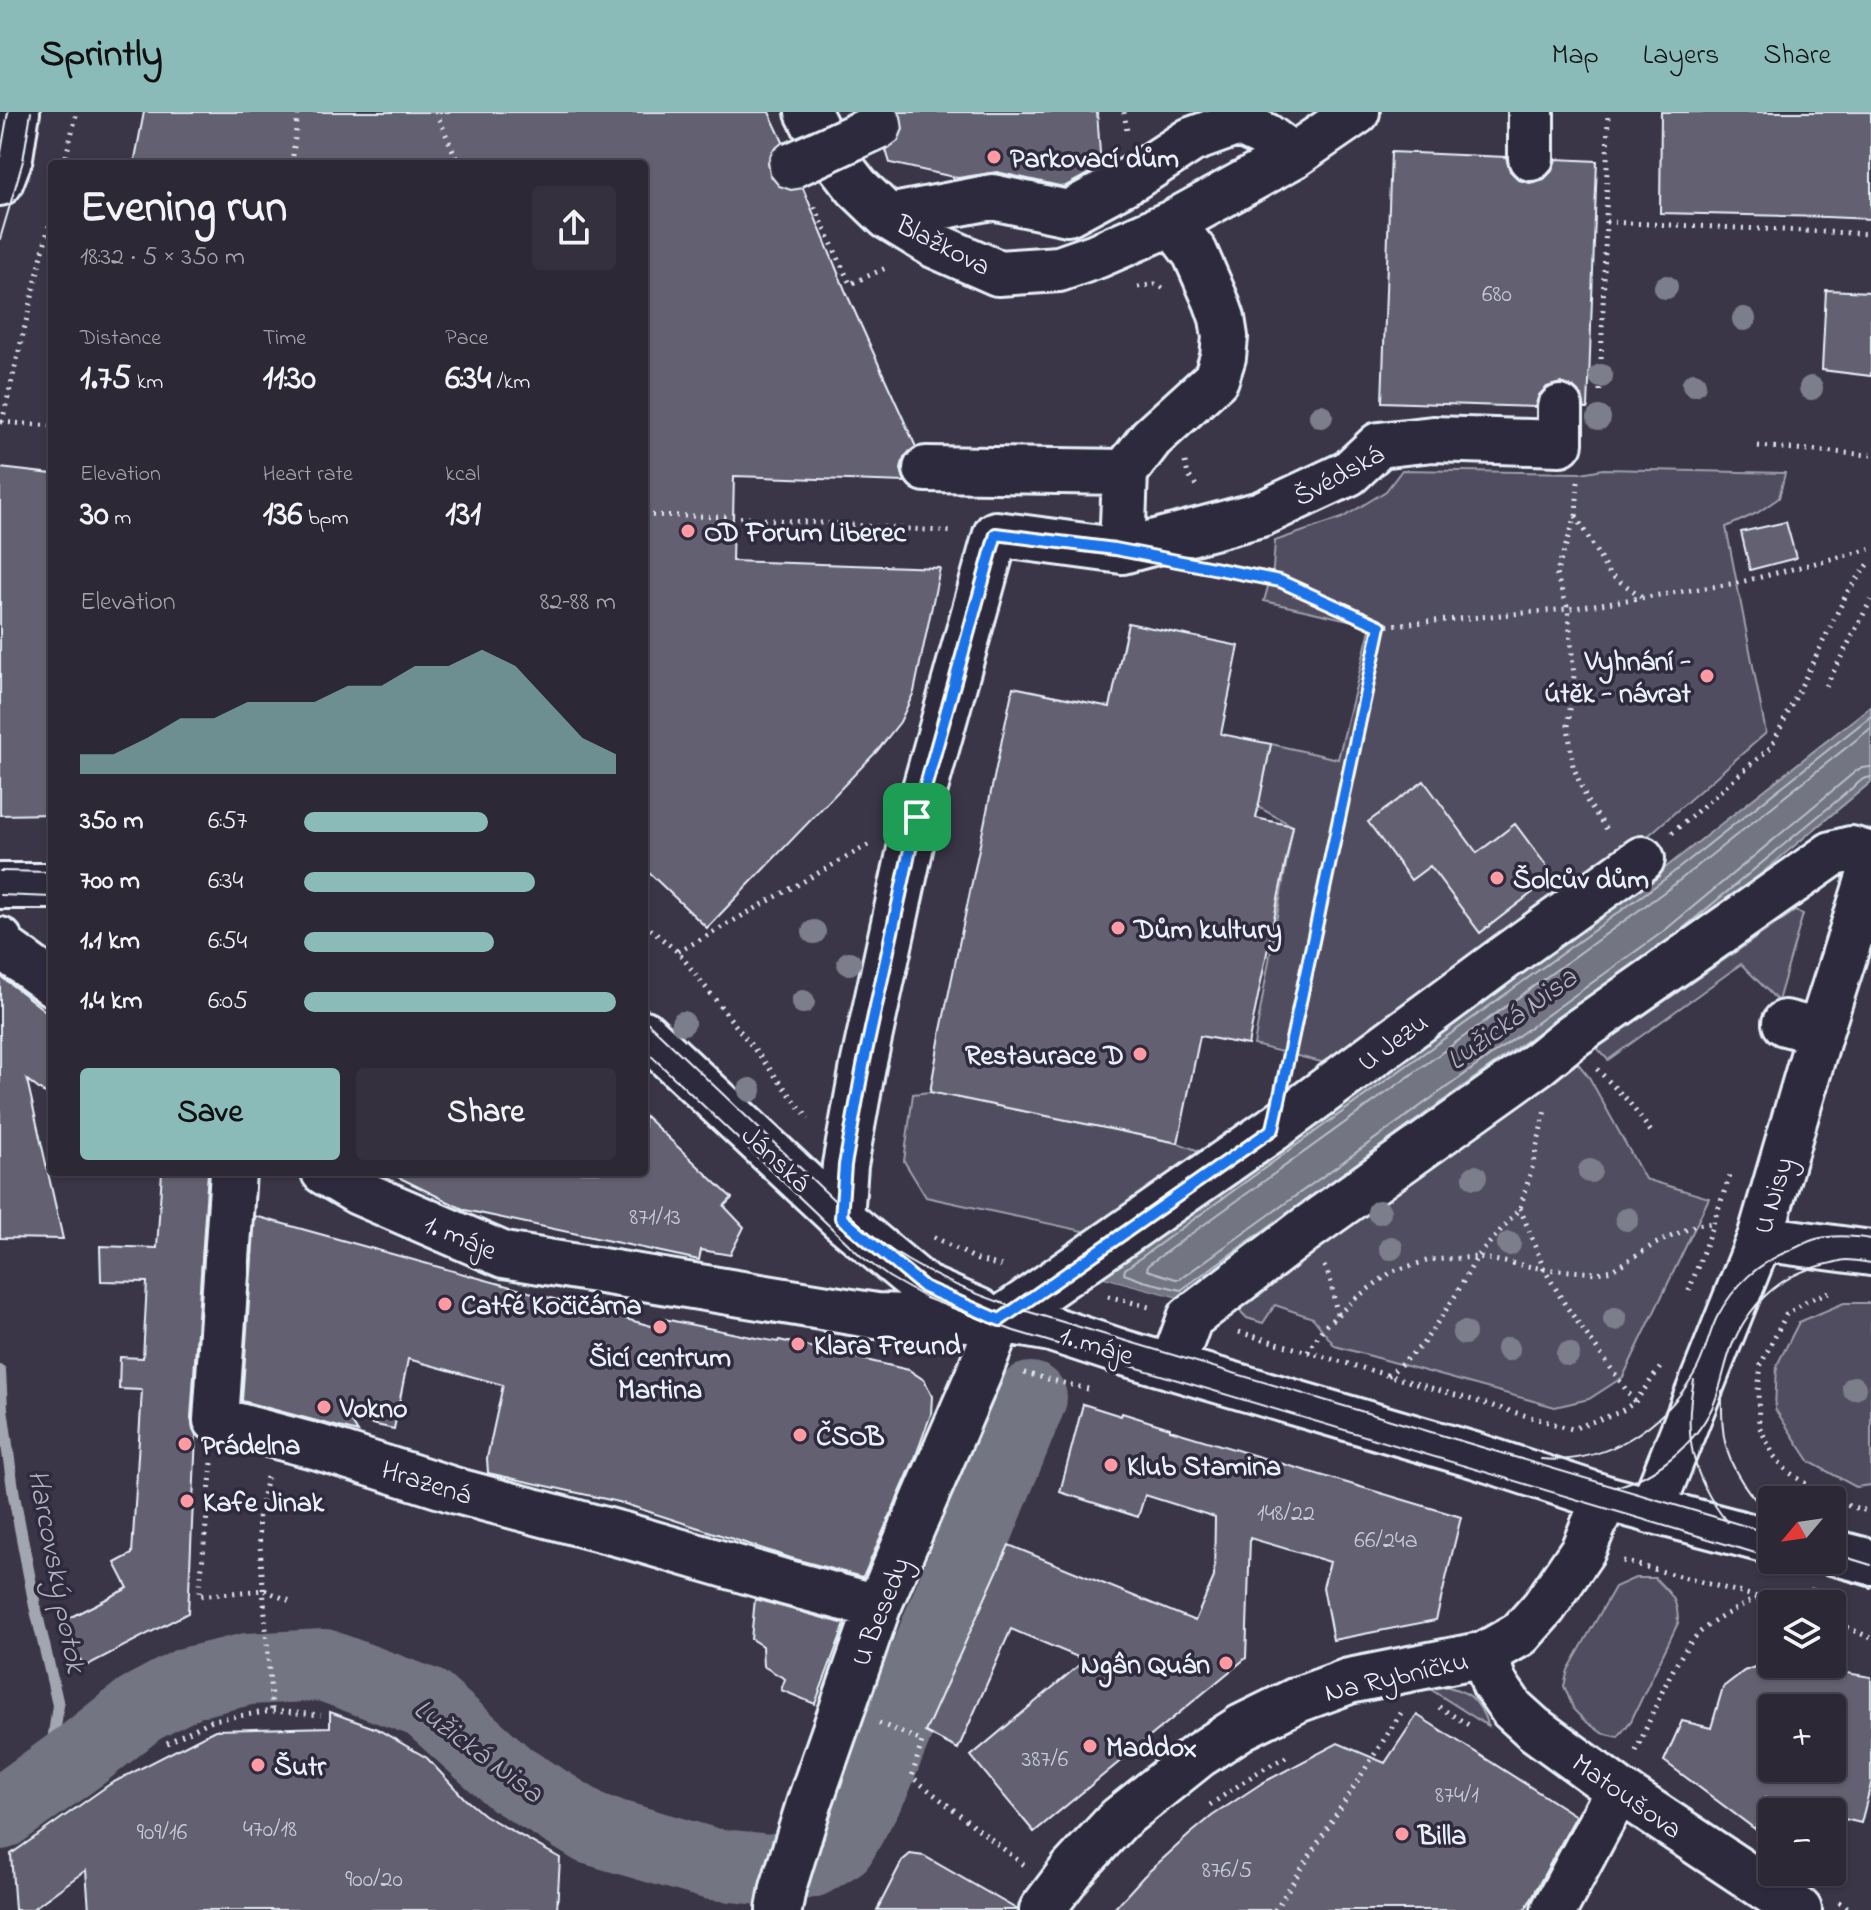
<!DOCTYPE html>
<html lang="en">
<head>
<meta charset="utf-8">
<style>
  :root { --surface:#2c2836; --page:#34303e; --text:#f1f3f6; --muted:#a6a6ad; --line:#484451; --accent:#8bbbb9 }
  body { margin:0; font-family:"Indie Flower",sans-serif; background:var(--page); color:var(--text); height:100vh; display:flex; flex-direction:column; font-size:30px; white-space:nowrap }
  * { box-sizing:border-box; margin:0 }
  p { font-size:26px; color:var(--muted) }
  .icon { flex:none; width:44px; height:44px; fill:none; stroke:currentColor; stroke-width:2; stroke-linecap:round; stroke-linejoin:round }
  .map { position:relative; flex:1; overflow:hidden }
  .panel { position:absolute; left:48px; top:48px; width:600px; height:1016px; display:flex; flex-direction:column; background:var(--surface); border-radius:8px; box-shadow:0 2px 6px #0004,0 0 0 2px var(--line) }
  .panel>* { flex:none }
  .needle { width:52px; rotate:241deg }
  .buttons { position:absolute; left:1758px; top:1374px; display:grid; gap:16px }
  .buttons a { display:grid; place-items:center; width:88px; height:88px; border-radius:8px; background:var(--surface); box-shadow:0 2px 6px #0004,0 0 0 2px var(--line); font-size:40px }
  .pin { position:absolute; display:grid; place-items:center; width:68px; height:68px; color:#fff; margin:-34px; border-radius:16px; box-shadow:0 4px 12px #0006 }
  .round { display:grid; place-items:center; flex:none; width:84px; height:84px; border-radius:8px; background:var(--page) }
  .head { display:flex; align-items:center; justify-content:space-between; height:136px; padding:0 32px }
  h1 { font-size:44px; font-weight:700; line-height:60px }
  .stats { display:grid; grid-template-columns:repeat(3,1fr); gap:12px; height:136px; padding:8px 32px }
  .stats div { display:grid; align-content:center }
  .stats b { font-size:34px; font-weight:700 }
  .stats small { font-size:22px; font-weight:400 }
  .stats p { font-size:22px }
  .chart { height:224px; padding:16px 32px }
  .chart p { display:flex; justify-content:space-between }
  .chart svg { width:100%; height:144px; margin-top:8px; fill:var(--accent); opacity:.7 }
  .action { display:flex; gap:16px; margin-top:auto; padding:16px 32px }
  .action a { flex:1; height:92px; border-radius:8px; background:var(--accent); color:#111; font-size:32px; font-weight:700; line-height:92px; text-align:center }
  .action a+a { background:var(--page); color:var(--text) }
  ul { padding:0 32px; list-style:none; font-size:26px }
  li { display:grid; grid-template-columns:128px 96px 1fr; align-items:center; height:60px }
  li i { height:20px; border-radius:10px; background:var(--accent) }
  header { display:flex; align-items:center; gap:48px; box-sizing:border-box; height:112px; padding:0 40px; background:var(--accent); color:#111 }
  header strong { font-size:38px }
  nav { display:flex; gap:44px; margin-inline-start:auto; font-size:28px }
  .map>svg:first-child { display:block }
  .green { fill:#504e5f; stroke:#9ca0ac; stroke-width:2 }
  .water { fill:#737482; stroke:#a2a6b1; stroke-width:2 }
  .pier { fill:#3a3648 }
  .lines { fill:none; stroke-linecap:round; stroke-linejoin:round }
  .shore { stroke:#b9bfc9; stroke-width:2 }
  .stream { stroke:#a2a6b1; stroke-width:12 }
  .river { stroke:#737482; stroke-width:72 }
  .building { fill:#636171; stroke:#e8f1f8; stroke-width:2; fill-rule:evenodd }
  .minor-casing { stroke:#e8f1f8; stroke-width:50 }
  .path { stroke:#e8f1f8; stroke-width:5; stroke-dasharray:2 6; stroke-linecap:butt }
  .minor { stroke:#2f2a3d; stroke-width:44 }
  .tram { stroke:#e8f1f8; stroke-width:2 }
  .minor-bridge-casing { stroke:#e8f1f8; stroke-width:50; stroke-linecap:butt }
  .minor-bridge { stroke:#2f2a3d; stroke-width:44 }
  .tree { fill:#7d7e8b }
  .route-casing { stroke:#fff; stroke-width:16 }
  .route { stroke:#1a73e8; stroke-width:10 }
  .poi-dot { fill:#ff9aa2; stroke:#2f2a3d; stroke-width:3 }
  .labels { text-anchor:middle; stroke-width:7; stroke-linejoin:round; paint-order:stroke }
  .number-label { font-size:24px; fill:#c7cdd6 }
  .poi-label { font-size:28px; font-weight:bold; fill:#e8f1f8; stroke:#2f2a3d; text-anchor:start }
  .street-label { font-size:28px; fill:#e8f1f8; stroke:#2f2a3d }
  .water-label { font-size:30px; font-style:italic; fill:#aeb2bd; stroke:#2f2a3d }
</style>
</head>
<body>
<header>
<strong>Sprintly</strong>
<nav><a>Map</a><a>Layers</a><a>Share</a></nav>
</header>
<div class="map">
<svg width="1871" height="1798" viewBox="0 0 1871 1798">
  <rect width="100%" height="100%" fill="#3a3648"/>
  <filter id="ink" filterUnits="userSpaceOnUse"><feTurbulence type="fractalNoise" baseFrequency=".0125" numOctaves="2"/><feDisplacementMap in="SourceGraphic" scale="16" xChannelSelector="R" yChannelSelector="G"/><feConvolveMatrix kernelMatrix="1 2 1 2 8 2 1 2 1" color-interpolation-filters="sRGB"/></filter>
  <g filter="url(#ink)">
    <path class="green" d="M1603,357L1785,361L1779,386L1757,401L1726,415L1766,621L1649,723L1545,804L1341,955L1254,933L1293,714L1258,695L1271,632L1338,647L1371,513L1264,489L1273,457L1275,429L1342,406L1386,379L1402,358L1581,361Z
      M1795,799L1803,802L1778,889L1741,852L1608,948L1597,936Z
      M1576,949L1589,965L1645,1067L1709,1086L1623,1265L1589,1287L1555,1295L1335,1234L1313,1206L1275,1193L1263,1211L1247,1206L1240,1199L1246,1188L1261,1183L1308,1142Z
      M930,980L1178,1031L1207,1042L1092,1121L926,1085L904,1049L913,982Z
      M1844,1191H1871V1373L1856,1375L1810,1350L1775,1297L1777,1253L1799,1210Z
      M1635,1466H1655C1672,1483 1678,1487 1678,1511L1631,1609L1618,1625L1602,1621L1584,1608L1574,1598L1564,1574L1568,1558L1615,1475Z
      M1440,1573C1469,1579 1478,1585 1488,1614L1427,1575Z"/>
    <path class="water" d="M1871,594V670L1675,833L1182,1187L1100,1165L1660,760Z"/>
    <path class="pier" d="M1100,1165L1182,1187L1178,1191L1140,1180L1097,1167Z"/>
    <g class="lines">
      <path class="shore" d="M1871,616L1671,775L1148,1153L1147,1158L1176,1167H1180L1664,819L1856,659L1862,656L1871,655
        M1675,823L1863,667L1871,665
        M1540,919L1181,1178L1143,1169L1124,1162L1125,1157L1665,767L1871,604"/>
      <path class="stream" d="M0,1259L2,1296L14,1384L35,1494L58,1593L48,1667"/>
      <path class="river" d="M0,1702L82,1643L140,1597L189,1571L248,1557L324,1553L426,1591L511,1667L592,1717L712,1752L770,1758L811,1750L840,1732L875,1669L1031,1286"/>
    </g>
    <path class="building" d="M144,0H769L783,30L772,39L768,50L770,63L779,74L791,78L803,76L845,178L916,335L904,345L901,357L905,370L734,364L732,449L940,456L914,580L900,610L877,639L707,816L644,756V52H134Z
      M898,0H1097L1101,55L1064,75L997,60L958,66L890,51L886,38L898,29L903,17L901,4Z
      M1661,0H1871V107L1826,105L1660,101Z
      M1391,40L1506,45L1510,59L1519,68L1530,71L1544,67L1552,59L1556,47L1597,49L1588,297H1585L1582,284L1573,275L1561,271L1547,275L1539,283L1535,295L1382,290Z
      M1826,178L1871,180V264L1822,258Z
      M0,356L52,362V702L0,703Z
      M1786,410L1796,446L1750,458L1741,420Z
      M1128,511L1239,534L1221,622L1271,632L1256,706L1293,714L1248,933L1200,924L1178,1031L930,980L941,918L1013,575L1110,595Z
      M1424,669L1477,741L1515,712L1554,764L1480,821L1430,754L1411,768L1368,710Z
      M0,864L52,904V987L27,968L63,1127L0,1126Z
      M644,1003L732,1086L724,1094L744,1115L730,1143L701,1138L699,1148L465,1098L388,1060H644Z
      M162,1060H208L191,1306L193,1317L196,1323L188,1501L84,1555L61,1510L128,1476L115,1451L132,1442L142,1278L119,1277L120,1245L143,1246L147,1170L101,1169L100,1134L157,1136Z
      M255,1104L655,1215L659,1206L756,1226L778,1230L779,1228L909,1258L924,1268L932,1284L931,1302L915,1346L865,1461L862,1465L791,1446L619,1390L488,1361L487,1346L503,1273L408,1247L394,1317L350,1307L358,1320L242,1289Z
      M1083,1292L1121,1304L1122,1301L1170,1316V1318L1461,1405L1436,1508L1333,1528L1323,1475L1330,1450L1250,1426L1246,1546L1034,1720L971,1644L1085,1548L1011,1517L958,1637L925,1620L1009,1433L1195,1509L1214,1465L1215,1405L1145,1383L1138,1405L1060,1380Z
      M755,1487L845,1512L815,1592L781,1578L785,1567L763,1554L762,1534L751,1527Z
      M1771,1549L1772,1552H1792L1871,1565V1672L1861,1711L1832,1704V1700H1817L1765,1686L1755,1717L1664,1649L1682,1609L1711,1616L1723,1575L1744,1559ZM1772,1596H1832V1656H1772Z
      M330,1600L377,1617L427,1646L465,1687L484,1703L560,1746L557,1798H89L86,1758L31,1798H15L11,1742L110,1672L215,1618L330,1615Z
      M1417,1603L1576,1704L1525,1798H1113L1144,1764L1189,1723L1212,1704L1262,1671L1338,1631L1385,1651Z
      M910,1742L924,1744L1018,1798H877L902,1749Z"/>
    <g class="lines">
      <defs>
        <path id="minor" d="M808,0L821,26L835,47L857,75L888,105L934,133L998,161L1059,157L1096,144L1172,111L1293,44L1357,0
          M1531,46V0
          M0,71L10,45L17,0
          M888,105L992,85L1068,101L1133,66L1191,28L1238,11L1266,24L1293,44
          M926,357L1125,360
          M1122,439L1125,360L1151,326L1216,267L1223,245L1225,225L1222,206L1216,189L1195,141L1172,111
          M0,774H52
          M0,828L4,836L52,871
          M1785,911L1820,920
          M644,921L841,1106L924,1175L979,1199
          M233,1060L216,1308L318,1335L457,1379L627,1424L784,1470L878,1495
          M324,1060L358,1080L504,1143L876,1204L1000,1208L1051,1217L1121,1240L1477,1344L1605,1386L1772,1430
          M841,1106L845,1053L863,954L917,705L996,422L1122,439L1261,402L1349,361L1379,333L1433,327L1560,331V296
          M1760,1126L1871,1141
          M1000,1208L1273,1017L1508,843L1642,747
          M1172,1255L1190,1206L1305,1118L1539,951L1571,925L1832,742L1851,737L1871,743
          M1651,1399L1760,1126L1820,920L1871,759
          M1832,1440L1871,1450
          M1485,1542L1494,1571L1512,1597L1533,1616L1618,1678L1799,1798
          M779,1798L783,1776L810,1689L878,1495L979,1261L1000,1208
          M1042,1798L1072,1758L1119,1707L1199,1643L1242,1615L1297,1588L1349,1569L1485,1542L1520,1522L1544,1495L1583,1438L1605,1386
          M1554,1798L1618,1678"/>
      </defs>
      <use href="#minor" class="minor-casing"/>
      <path class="path" d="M436,0L459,52
        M1124,0L1127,19
        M64,52L77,0
        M292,52L298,0
        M815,95L850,172L888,155
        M1606,110L1871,122
        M1138,175L1155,172L1163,176
        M1600,279L1606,110L1608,0
        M1,310L52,314
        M2,310L52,101
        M1758,334L1871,343
        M1185,350L1188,363L1198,376
        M1578,370L1576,404L1556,462L1568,497L1574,564L1568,614L1573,654L1588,691L1609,720
        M644,403L732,405L955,420
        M1576,404L1609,462L1641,484
        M1222,458L1280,469L1380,514L1568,497L1737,471L1871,437
        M1826,574L1871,488
        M1672,721L1771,635L1848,479L1871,449
        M644,812L678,840L809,1007
        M678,840L868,733
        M1287,953L1380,514
        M1597,957L1628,989L1652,1021
        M1520,1096L1544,1157L1566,1194L1635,1290
        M934,1125L978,1148L1002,1154
        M1324,1154L1330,1166L1337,1202
        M1689,1179L1731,1061
        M1829,1180L1808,1188L1786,1203L1761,1252L1758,1279L1759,1314L1774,1344L1787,1359L1830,1388
        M1108,1184L1149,1195
        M1239,1220L1572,1317L1620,1300L1635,1290L1660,1256
        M1308,1240L1323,1216L1357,1185L1393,1159L1430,1148L1477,1145L1544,1157L1597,1161L1612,1158L1655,1132L1696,1113L1713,1111
        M1024,1261L1088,1277
        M1388,1264L1422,1233L1454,1186L1477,1145L1520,1096L1532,1056L1545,998
        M212,1351L199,1484L264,1478L290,1489
        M267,1365L258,1406L272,1599
        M1832,1389L1871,1400
        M1623,1449L1784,1492
        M1808,1492L1813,1476
        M1832,1509L1871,1526
        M1439,1595L1472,1615
        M879,1611L922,1629L912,1665L1024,1753
        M167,1631L212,1608L272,1599L321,1603
        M1636,1639C1652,1605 1672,1548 1698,1522C1714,1507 1738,1496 1757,1486
        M1210,1693L1258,1660L1286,1645
        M1839,1790L1852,1798
        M1275,1798L1401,1601"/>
      <use href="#minor" class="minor"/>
      <path class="tram" d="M0,46L8,0
        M0,127L23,49L31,0
        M0,759L52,760
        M0,783L52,785
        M644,907L875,1127C920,1160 964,1178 1016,1196L1772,1422
        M644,937L862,1145L889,1165L926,1186L1014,1219L1772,1446
        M1694,1268C1683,1323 1692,1366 1727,1410
        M1722,1279C1722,1296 1721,1313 1725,1330C1731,1358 1750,1386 1772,1403
        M1541,1347C1605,1353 1662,1316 1694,1262C1705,1245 1708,1223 1717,1205C1735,1172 1758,1151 1793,1137C1800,1134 1808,1129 1816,1127C1833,1123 1853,1124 1871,1127
        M1615,1375C1655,1365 1694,1333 1712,1296C1722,1275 1724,1252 1733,1231C1752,1188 1782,1161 1828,1152C1834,1151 1841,1148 1846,1148C1854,1148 1863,1150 1871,1151
        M1832,1441L1871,1453
        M1778,1448L1871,1476"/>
      <defs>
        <path id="minor-bridge" d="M793,53L878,14"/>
      </defs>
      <use href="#minor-bridge" class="minor-bridge-casing"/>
      <use href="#minor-bridge" class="minor-bridge"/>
    </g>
    <g class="tree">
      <circle cx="1666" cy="175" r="12"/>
      <circle cx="1744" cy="207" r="12"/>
      <circle cx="1601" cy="264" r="12"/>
      <circle cx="1694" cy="272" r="12"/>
      <circle cx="1811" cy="276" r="12"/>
      <circle cx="1321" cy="304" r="12"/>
      <circle cx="1599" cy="306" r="12"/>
      <circle cx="814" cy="820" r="12"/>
      <circle cx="849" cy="851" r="12"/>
      <circle cx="803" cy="890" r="12"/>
      <circle cx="683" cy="911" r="12"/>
      <circle cx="750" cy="978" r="12"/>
      <circle cx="1590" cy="1059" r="12"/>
      <circle cx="1475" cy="1065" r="12"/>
      <circle cx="1379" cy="1100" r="12"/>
      <circle cx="1627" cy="1107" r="12"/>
      <circle cx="1509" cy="1132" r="12"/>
      <circle cx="1391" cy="1136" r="12"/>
      <circle cx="1615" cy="1207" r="12"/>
      <circle cx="1464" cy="1221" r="12"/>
      <circle cx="1508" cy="1237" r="12"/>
      <circle cx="1568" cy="1242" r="12"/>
      <circle cx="1854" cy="1276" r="12"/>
    </g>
  </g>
  <g class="lines" filter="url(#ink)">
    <defs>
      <path id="route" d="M996,422L1115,437L1280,469L1380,514L1273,1017L1000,1208L924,1175L841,1106L845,1053L863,954L917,705Z"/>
    </defs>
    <use href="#route" class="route-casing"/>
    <use href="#route" class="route"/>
  </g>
  <g class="poi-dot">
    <circle cx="994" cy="45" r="8"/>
    <circle cx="688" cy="419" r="8"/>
    <circle cx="1707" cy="564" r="8"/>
    <circle cx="1497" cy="766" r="8"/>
    <circle cx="1118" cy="816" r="8"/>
    <circle cx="1140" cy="942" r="8"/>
    <circle cx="445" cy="1192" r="8"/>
    <circle cx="660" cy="1215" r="8"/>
    <circle cx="798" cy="1232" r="8"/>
    <circle cx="324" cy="1295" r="8"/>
    <circle cx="800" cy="1323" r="8"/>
    <circle cx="185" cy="1332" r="8"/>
    <circle cx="1111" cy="1353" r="8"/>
    <circle cx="187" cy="1389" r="8"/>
    <circle cx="1226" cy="1551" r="8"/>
    <circle cx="1090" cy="1634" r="8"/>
    <circle cx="258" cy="1653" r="8"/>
    <circle cx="1402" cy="1722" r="8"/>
  </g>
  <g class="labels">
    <g class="number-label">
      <text x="1497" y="189">680</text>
      <text x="655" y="1112">871/13</text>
      <text x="1286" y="1408">148/22</text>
      <text x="1386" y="1435">66/24a</text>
      <text x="1045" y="1654">387/6</text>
      <text x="1457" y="1690">874/1</text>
      <text x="270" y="1724">470/18</text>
      <text x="162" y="1727">909/16</text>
      <text x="1227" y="1765">876/5</text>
      <text x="374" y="1774">900/20</text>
    </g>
    <g class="poi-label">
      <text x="1010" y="55">Parkovací dům</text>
      <text x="704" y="429">OD Forum Liberec</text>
      <text x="1691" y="558" text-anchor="end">Vyhnání -<tspan x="1691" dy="32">útěk - návrat</tspan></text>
      <text x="1513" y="776">Šolcův dům</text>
      <text x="1134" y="826">Dům kultury</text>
      <text x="1124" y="952" text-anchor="end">Restaurace D</text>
      <text x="461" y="1202">Catfé Kočičárna</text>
      <text x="814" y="1242">Klara Freund</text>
      <text x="660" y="1254" text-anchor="middle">Šicí centrum<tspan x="660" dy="32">Martina</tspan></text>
      <text x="340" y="1305">Vokno</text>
      <text x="816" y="1333">ČSOB</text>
      <text x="201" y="1342">Prádelna</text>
      <text x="1127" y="1363">Klub Stamina</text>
      <text x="203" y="1399">Kafe Jinak</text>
      <text x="1210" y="1561" text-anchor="end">Ngân Quán</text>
      <text x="1106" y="1644">Maddox</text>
      <text x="274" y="1663">Šutr</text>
      <text x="1418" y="1732">Billa</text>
    </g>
    <g class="street-label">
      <text transform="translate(944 132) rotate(27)" y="10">Blažkova</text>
      <text transform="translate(1338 362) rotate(-29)" y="10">Švédská</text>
      <text transform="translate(1392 929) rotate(-36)" y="10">U Jezu</text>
      <text transform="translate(777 1046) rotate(43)" y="10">Jánská</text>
      <text transform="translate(1772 1083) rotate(-73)" y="10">U Nisy</text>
      <text transform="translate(461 1124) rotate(23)" y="10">1. máje</text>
      <text transform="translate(1097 1232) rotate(17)" y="10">1. máje</text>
      <text transform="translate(427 1369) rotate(17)" y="10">Hrazená</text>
      <text transform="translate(879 1499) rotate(-68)" y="10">U Besedy</text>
      <text transform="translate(1396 1563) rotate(-13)" y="10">Na Rybníčku</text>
      <text transform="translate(1628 1683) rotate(35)" y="10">Matoušova</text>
    </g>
    <g class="water-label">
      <text transform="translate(1511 906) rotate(-36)" y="10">Lužická Nisa</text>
      <text transform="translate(58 1459) rotate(79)" y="10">Harcovský potok</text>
      <text transform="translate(479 1638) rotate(37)" y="10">Lužická Nisa</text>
    </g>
  </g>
</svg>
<div class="buttons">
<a><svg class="needle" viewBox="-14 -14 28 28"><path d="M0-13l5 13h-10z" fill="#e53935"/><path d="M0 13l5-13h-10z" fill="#a6a6ad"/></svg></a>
<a><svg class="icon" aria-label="layers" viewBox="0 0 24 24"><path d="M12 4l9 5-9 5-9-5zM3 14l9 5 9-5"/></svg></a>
<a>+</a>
<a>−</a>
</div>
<div class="pin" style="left:917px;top:705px;background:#1e9e55"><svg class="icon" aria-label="arrive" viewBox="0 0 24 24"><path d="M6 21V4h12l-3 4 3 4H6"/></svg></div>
<section class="panel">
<div class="head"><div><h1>Evening run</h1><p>18:32 · 5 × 350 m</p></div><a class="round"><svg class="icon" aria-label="share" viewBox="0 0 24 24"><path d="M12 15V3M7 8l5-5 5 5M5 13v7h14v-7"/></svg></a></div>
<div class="stats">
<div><p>Distance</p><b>1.75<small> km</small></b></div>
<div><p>Time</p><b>11:30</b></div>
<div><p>Pace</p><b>6:34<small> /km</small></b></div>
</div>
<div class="stats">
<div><p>Elevation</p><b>30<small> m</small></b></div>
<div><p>Heart rate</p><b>136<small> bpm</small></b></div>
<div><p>kcal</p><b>131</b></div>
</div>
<div class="chart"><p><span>Elevation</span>82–88 m</p>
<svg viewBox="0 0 160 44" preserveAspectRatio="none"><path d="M0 44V38L10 38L20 33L30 27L40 27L50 22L60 22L70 22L80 17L90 17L100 11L110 11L120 6L130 11L140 22L150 33L160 38V44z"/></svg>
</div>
<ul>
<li><b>350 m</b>6:57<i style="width:59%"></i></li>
<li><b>700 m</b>6:34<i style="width:74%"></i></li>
<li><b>1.1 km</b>6:54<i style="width:61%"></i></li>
<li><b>1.4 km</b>6:05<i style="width:100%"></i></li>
</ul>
<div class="action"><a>Save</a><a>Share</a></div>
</section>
</div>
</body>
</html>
